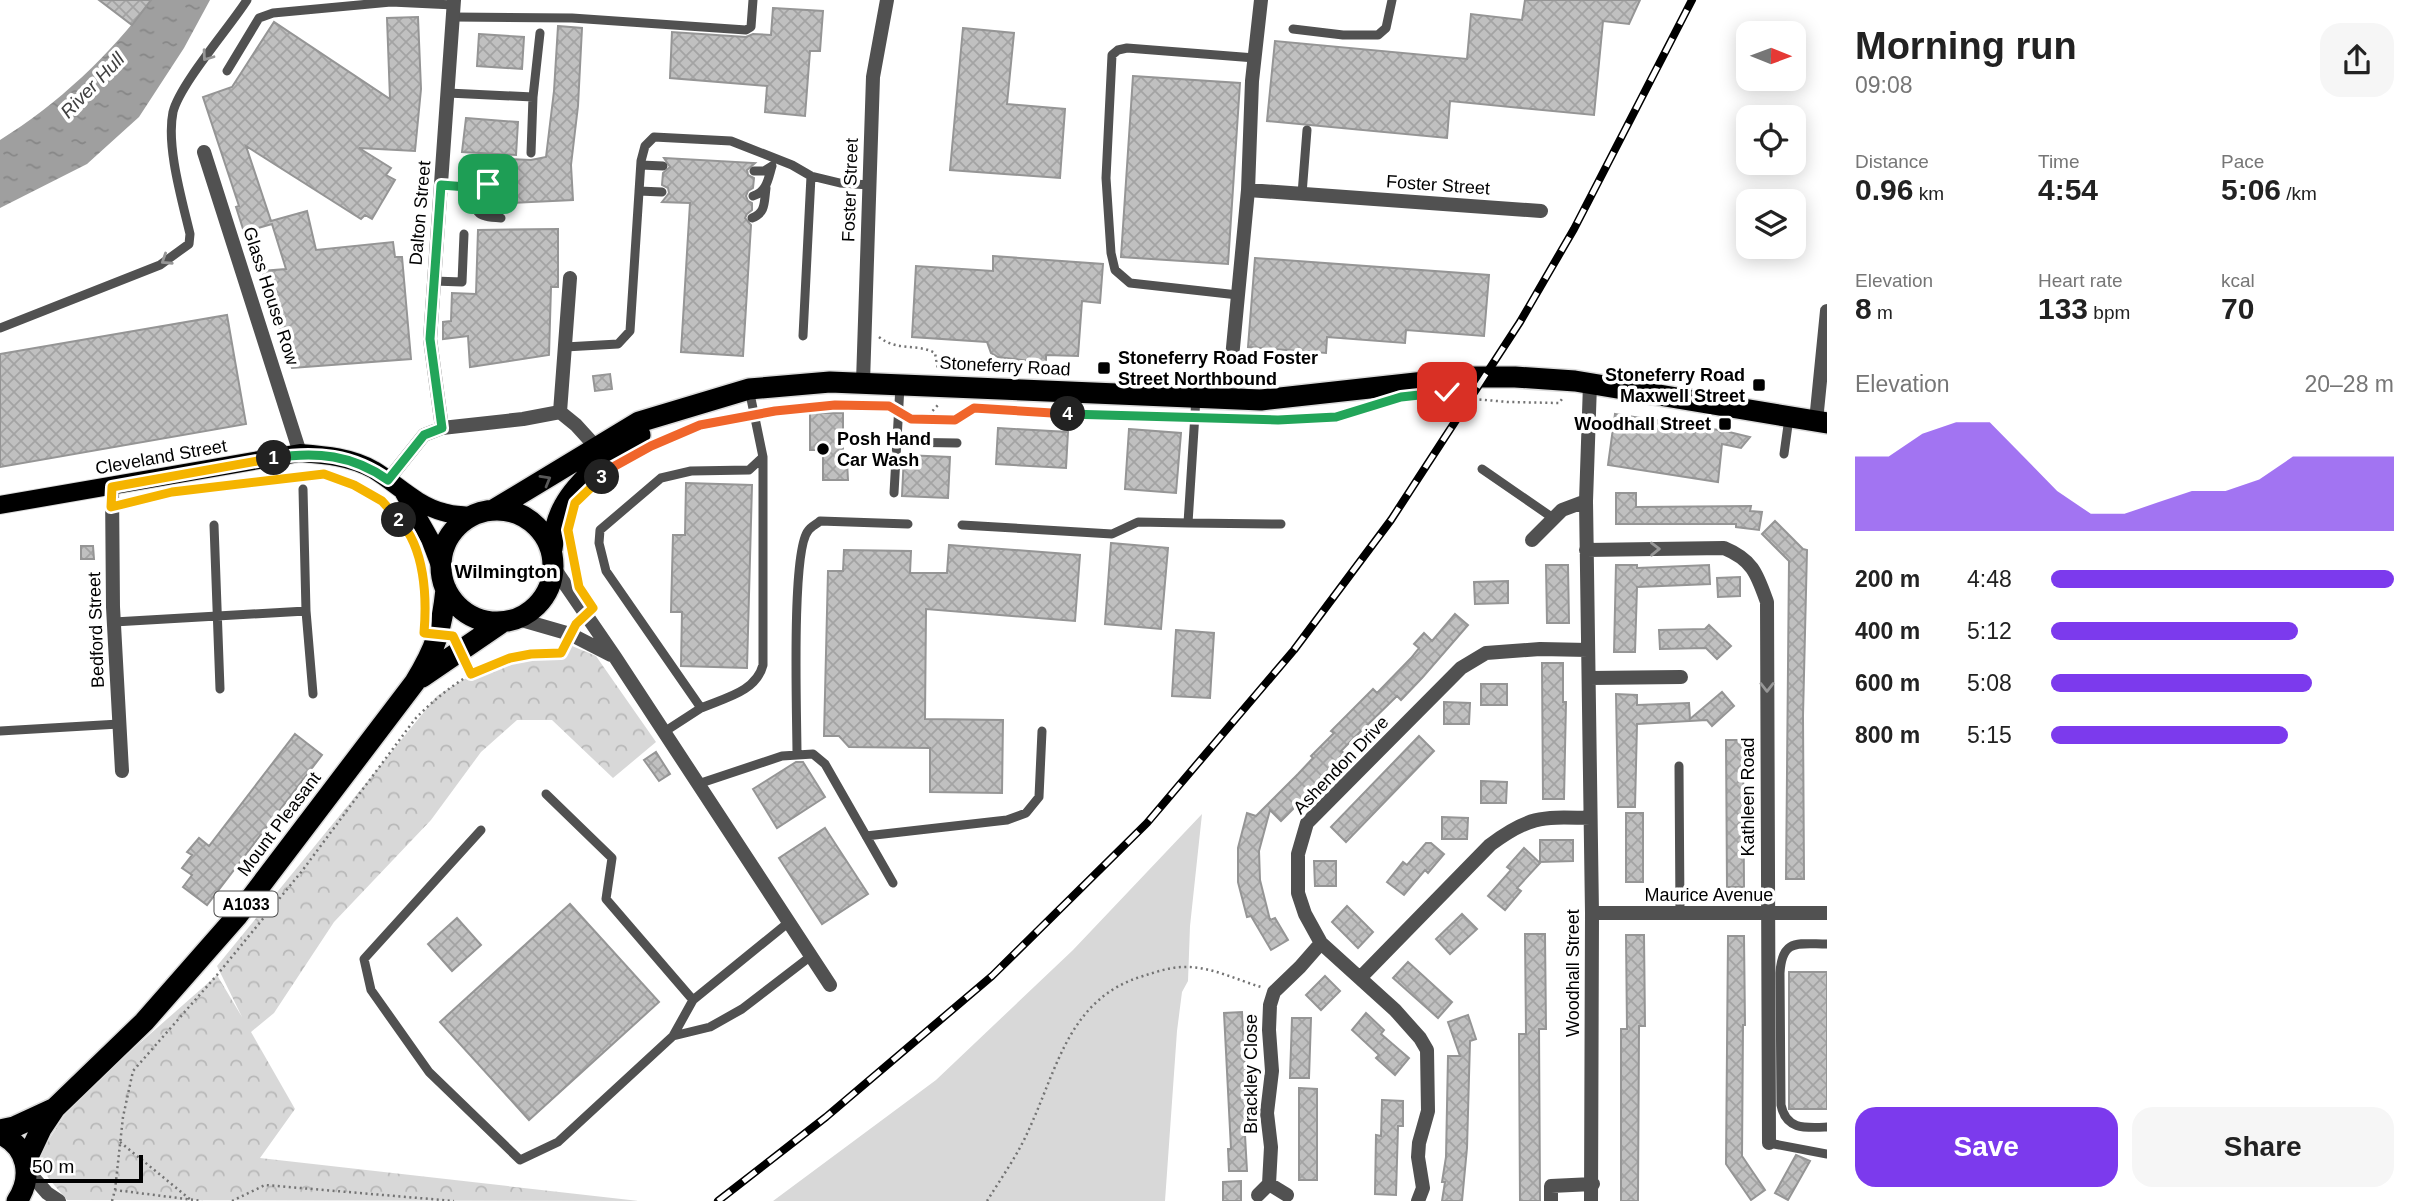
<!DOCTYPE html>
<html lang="en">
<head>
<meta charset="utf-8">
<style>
  :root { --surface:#fff; --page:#f6f6f6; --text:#222; --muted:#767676; --accent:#7c3aed }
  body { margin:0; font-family:Helvetica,sans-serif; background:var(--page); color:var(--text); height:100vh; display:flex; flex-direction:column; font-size:26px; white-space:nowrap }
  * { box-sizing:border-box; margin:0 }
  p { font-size:23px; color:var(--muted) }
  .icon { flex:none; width:38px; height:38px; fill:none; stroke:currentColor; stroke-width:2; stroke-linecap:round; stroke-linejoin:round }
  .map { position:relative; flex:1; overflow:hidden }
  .drawer { display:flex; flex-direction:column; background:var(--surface); width:595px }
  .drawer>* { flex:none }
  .needle { width:46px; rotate:91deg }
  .controls { position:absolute; left:1736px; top:21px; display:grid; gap:14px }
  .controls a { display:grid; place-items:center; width:70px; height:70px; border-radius:14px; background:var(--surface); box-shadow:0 4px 18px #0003; font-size:35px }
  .scale { position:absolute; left:21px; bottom:18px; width:122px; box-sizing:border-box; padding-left:7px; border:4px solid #000; border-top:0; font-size:19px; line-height:24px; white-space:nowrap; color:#000; -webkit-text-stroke:5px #fff; paint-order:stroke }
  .pin { position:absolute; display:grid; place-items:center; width:60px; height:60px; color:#fff; margin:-30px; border-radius:14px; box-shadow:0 4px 10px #0006 }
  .km { position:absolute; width:35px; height:35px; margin:-18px; border-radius:50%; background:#222; color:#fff; font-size:19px; line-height:35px; text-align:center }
  .round { display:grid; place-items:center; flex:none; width:74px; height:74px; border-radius:21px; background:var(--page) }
  .head { display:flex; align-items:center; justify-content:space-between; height:119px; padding:0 28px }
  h1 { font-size:38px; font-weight:800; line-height:52px }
  .stats { display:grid; grid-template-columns:repeat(3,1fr); gap:10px; height:119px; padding:7px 28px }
  .stats div { display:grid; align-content:center }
  .stats b { font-size:30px; font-weight:800 }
  .stats small { font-size:19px; font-weight:400 }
  .stats p { font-size:19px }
  .chart { height:196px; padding:14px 28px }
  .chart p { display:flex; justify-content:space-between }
  .chart svg { width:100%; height:126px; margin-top:7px; fill:var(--accent); opacity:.7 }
  .cta { display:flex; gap:14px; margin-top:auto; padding:14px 28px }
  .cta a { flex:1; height:80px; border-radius:21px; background:var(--accent); color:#fff; font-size:28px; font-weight:800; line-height:80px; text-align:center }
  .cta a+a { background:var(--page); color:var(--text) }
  ul { padding:0 28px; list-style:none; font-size:23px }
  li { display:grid; grid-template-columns:112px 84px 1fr; align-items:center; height:52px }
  li i { height:18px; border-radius:9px; background:var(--accent) }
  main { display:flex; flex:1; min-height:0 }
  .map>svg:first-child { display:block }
  .green { fill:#d8d8d8 }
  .forest { fill:url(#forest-crowns) }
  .water { fill:url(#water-ripples) }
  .building { fill:url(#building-cross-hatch); stroke:#959595; stroke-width:2 }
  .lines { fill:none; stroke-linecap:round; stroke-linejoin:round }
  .primary-casing { stroke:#dbdbdb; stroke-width:20 }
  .highway-casing { stroke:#dbdbdb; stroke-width:24 }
  .path { stroke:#737373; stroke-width:2.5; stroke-dasharray:2 3.5; stroke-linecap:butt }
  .lane { stroke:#515151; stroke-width:9 }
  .street { stroke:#515151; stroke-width:14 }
  .primary { stroke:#000; stroke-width:18 }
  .highway { stroke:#000; stroke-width:21 }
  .rail-casing { stroke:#000; stroke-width:8 }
  .rail { stroke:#fff; stroke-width:5; stroke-dasharray:16; stroke-linecap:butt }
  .oneway { stroke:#979797 }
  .oneway2 { stroke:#595959 }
  .split-1-casing { stroke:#fff; stroke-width:14 }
  .split-2-casing { stroke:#fff; stroke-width:14 }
  .split-3-casing { stroke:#fff; stroke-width:14 }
  .split-4-casing { stroke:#fff; stroke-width:14 }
  .split-5-casing { stroke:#fff; stroke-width:14 }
  .split-1 { stroke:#22a559; stroke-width:9 }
  .split-2 { stroke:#f5b400; stroke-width:9 }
  .split-3 { stroke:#f5b400; stroke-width:9 }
  .split-4 { stroke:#f0652b; stroke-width:9 }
  .split-5 { stroke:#22a559; stroke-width:9 }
  .poi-dot { fill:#000; stroke:#fff; stroke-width:2.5 }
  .labels { text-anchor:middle; stroke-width:7; stroke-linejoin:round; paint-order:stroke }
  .shield { fill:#fff; stroke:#4c4c4c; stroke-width:2 }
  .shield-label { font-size:16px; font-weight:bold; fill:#000 }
  .street-label { font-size:18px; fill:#000; stroke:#fff }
  .poi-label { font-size:18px; font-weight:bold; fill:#000; stroke:#fff; text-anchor:start }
  .water-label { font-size:19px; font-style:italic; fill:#404040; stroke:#fff }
  .neighbourhood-label { font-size:19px; font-weight:bold; fill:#000; stroke:#fff }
</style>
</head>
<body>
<main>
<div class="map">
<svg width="1827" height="1201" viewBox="0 0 1827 1201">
  <defs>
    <pattern id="forest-crowns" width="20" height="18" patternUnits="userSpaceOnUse" patternTransform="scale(1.75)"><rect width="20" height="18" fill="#d8d8d8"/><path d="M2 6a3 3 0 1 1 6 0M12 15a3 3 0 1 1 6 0" fill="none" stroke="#b8b8b8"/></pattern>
    <pattern id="water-ripples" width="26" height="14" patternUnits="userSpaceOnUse" patternTransform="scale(1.75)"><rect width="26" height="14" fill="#9f9f9f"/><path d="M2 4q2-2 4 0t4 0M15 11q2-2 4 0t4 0" fill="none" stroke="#878787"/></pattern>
    <pattern id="building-cross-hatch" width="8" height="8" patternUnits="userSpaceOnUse" patternTransform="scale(1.75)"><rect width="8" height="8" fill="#c0c0c0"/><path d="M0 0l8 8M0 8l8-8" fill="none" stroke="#a3a3a3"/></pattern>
  </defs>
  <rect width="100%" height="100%" fill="#fff"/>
  <path class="green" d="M1202,814L1190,926L1188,981L1182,992L1177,1031L1165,1201H773L936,1080L1073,950Z"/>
  <path class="forest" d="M572,646L596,656L656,742L613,778L552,720H517L481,752L431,820L334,922L274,1013L251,1032L295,1109L260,1158L639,1201L67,1200L49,1179L37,1158L73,1102L217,975L242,1017L217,966L437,696C464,678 498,660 531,654C548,651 556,657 572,646Z"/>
  <path class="water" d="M151,0H210L184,48L139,117L87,164L0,208V140C58,104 110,55 151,0Z"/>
  <path class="building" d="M99,0H151L132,25Z
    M1525,0H1640L1629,24L1603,21L1594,115L1450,101L1447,138L1267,121L1275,41L1467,59L1471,14L1522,20Z
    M773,8L823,11L820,51H810L805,116L765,112L767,86L670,78L672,32L746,37L753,34L771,35Z
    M418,17L421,89L415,151L359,148L391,168L386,175L395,180L372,219L365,215L361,219L246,146L271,221L307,211L316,250L393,242L395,257H402L411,359L292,368L262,271L286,269L272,224L244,232L236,207L239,206L203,97L232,87L274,22L390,99L387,18Z
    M558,26L582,28L578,106L571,165L573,200L511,203L509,159L531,160L546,157L554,91Z
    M963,28L1014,33L1007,104L1065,109L1060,178L950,170Z
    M479,34L524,37L522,69L477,66Z
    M1133,76L1240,83L1228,264L1121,257Z
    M466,118L518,122L516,155L462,152Z
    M664,158L755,163L747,170L748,175L754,178L753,188L748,191L746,196L748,201L752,203V210L747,214L745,218L751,225L743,356L681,352L690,203L662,202L669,193L668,188L662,185L663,173L670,167Z
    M558,229V287H551L549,355L470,367L468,336L443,339V322L451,321L452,293L476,294L478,230Z
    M993,256L1103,264L1100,303L1082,301L1078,356L1046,355V363L998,357L991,353L987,342L912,337L916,266L993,271Z
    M1255,258L1489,275L1484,336L1406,330L1405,343L1327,337L1326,353L1248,347Z
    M227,315L246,424L0,467V354Z
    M610,374L612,389L595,391L593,376Z
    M810,413H843V462H847L848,480H823V450H810Z
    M1615,414L1725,431L1750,437L1741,448L1722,444L1718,482L1608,465Z
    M998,428L1068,432L1066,468L996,464Z
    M1129,429L1181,433L1176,493L1125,489Z
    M904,455L950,457L948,498L902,496Z
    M686,483L752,485L747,668L681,666L682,612H671L673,535H685Z
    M1616,493H1636V507L1751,506L1750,511L1762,512L1759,530L1736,527V524H1616Z
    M1775,521L1803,549L1807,550L1803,716L1804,879H1786L1789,561L1762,534Z
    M1111,543L1168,548L1161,629L1105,624Z
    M949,545L1080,555L1075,621L926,609L925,719L1003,720L1002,793L930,792V748L849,747L839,736H824L828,571H843L844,550L911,551L910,573H947Z
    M81,546H93L94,559H81Z
    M1546,565H1568L1569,623H1547Z
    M1616,565H1637V568L1709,565L1710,584L1637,587L1635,652H1614Z
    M1740,577V596L1718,597L1717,578Z
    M1508,581V603L1475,604L1474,582Z
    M1455,614L1468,625L1422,678L1401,700L1397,696L1355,737L1341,751L1344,753L1320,778L1322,780L1281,821L1270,810L1259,851L1260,880L1270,920L1275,918L1288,940L1271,950L1251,916L1247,917L1238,882V848L1247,813L1256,816L1298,774L1313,758L1311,756L1334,733L1331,731L1373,689L1377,693L1411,658L1419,648L1414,644L1424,633L1432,641Z
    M1709,625L1731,646L1717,659L1706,648L1660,649L1659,630L1705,629Z
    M1176,630L1214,633L1210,698L1172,696Z
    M1542,663H1563V702H1566L1564,799H1543Z
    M1481,684H1507V705H1481Z
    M1722,692L1734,706L1712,726L1707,720L1637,724L1635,807H1618L1616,694L1637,695V705L1689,703L1690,719Z
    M1444,702L1470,703L1469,724H1444Z
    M295,734L322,755L207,905L183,887L192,875L182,868L192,855L187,852L199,838L209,846Z
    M1419,736L1434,751L1346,842L1331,827Z
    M1726,740H1743L1744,887H1727Z
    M656,752L670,774L659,781L644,760Z
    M796,762H803L825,797L777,828L753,789Z
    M1481,781L1507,782L1506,803H1481Z
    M1626,813H1643V882H1626Z
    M1442,817L1468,818L1467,839H1442Z
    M825,828L868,894L822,924L779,858Z
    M1540,840H1573V861L1540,862Z
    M1426,843H1431L1444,854L1428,873L1425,870L1404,895L1387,882L1403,862L1407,865Z
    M1524,848L1540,863L1517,888L1521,891L1505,910L1488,896L1511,870L1507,867Z
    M1314,861H1336V886H1315Z
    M570,904L659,1002L529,1120L440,1022Z
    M1347,906L1373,932L1358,948L1332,922Z
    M1462,914L1477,929L1450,954L1436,939Z
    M457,918L481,945L452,971L428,944Z
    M1525,934H1545L1546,1029H1539L1540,1201H1520L1519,1034H1526Z
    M1626,935H1644L1645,1026H1639L1638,1201H1621V1029H1627Z
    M1728,936H1744L1745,1025H1743L1742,1156L1765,1190L1751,1200L1726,1164Z
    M1408,962L1452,1002L1438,1018L1393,978Z
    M1789,972H1827V1109H1789Z
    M1325,976L1340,991L1321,1010L1306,995Z
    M1242,1012L1249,1135H1245L1247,1171H1229L1228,1149H1231L1224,1013Z
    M1366,1013L1384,1030L1381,1034L1409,1058L1395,1075L1376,1058L1379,1055L1352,1030Z
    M1468,1015L1476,1039L1470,1041L1467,1148L1462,1201H1442L1445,1182H1442L1446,1157L1448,1056H1460L1448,1022Z
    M1292,1018H1311L1309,1078H1290Z
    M1299,1088L1317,1089V1180H1299Z
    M1382,1100L1403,1101V1126H1398L1396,1195L1375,1194L1376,1135L1381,1136Z
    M1796,1155L1810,1161L1788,1200L1775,1193Z
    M1241,1181V1201H1223V1182Z"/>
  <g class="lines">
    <defs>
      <path id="primary" d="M404,493L430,539L441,568
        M0,505L300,453C326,455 351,457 374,470C397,484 416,505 443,512C452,515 462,515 470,516"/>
      <path id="highway" d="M495,509L639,422L749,389L830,382L1261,400L1470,377H1515L1575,381L1827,423
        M441 566a56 56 0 1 1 112 0a56 56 0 1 1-112 0Z
        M552,549C554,534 556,520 564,506C578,480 615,450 640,435
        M422,677L501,623
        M0,1130L14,1127L53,1109
        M0,1134C28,1146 33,1177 17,1201
        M26,1161L41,1129L55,1108L144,1022L238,915L415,682C436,648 442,628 446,589"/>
    </defs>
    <use href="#primary" class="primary-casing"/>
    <use href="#highway" class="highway-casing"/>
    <path class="path" d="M879,337C898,352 917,343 935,353L938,370
      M1463,398L1508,402L1559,403L1562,399
      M765,413L835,405L887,406
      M911,419L955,420L974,408L1079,415L1181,417
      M925,419L939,404
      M1268,419L1336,417L1362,409
      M658,443L700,425L741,417
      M306,476C342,473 374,492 398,518
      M212,487L299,476
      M126,503L144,499
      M572,549L577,573
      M419,561L425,596
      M120,1142L191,1200
      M115,1190L123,1117L133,1071L217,975L302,871L415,719C445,688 484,660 528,654C539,653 550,656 561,653L564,647
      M112,1201L115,1190L202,1201
      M232,1201L265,1185L454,1201
      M987,1201C1002,1177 1019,1153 1030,1127C1058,1066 1070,998 1143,976C1156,972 1170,967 1184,967C1210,966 1237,980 1261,987"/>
    <path class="lane" d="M453,17L572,18L746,30L751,27L753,0
      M1293,29L1343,35H1378L1386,28L1392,0
      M227,71L259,18L273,13L391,2L454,5
      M448,93L533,97
      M531,153L533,97L540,33
      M641,165L663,166
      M754,171H764L772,166
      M441,185L480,188L503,175
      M474,188C474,212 475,217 501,218
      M639,191L662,192
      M1302,194L1307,130
      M753,196C767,192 768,179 772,166
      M752,218C766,213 764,202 766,188
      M434,281L462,282L464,234
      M1238,295L1130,283L1115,270L1111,253L1106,178L1112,55L1118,50L1127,48L1255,58
      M0,328L160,265L189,244L190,234C182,200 166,146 173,112C180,84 229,28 247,0
      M803,336L811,176
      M565,347L618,344L630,331L641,161L645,146L654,137L731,141L792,165L811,176L840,183L869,185
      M1196,398L1188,523L1281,524
      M897,442L957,443
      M1784,454L1789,418
      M1482,469L1553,518
      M303,489L306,611
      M894,493L900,386
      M214,525L220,689
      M962,525L1112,534L1138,522L1188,523
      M114,622L306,611L313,694
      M701,708C724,698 756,692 763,665V457
      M0,731L119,724
      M664,732L701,708L606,571L599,543L600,530L661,478L691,471L749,470L763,457L749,389
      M797,755C797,719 791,552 808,531C810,527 817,524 820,521L908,524
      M1679,766L1680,914
      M698,784L782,756L813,754L825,764L893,883
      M546,794L612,858L606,899L693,1000
      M481,830L364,959L371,990L429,1072L520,1160L558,1142L673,1036L710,1027L742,1009L811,956
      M866,836L1007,820L1026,813L1039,797L1042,731
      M1827,944C1798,944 1782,938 1780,973L1781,1105C1786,1130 1805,1128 1827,1127
      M673,1036L693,1000L789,922
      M1769,1143L1827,1154"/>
    <path class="street" d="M204,152L300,453
      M1248,190L1541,211
      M1232,358L1248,190L1252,81L1261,0
      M863,382L873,77L887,0
      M1590,384L1586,501L1592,913L1591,1201
      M560,412L570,278
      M1816,421L1827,311
      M442,428L430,339L454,0
      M388,480L424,435L442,428L523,419L560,412L576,425L596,447
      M112,487L113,607L122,771
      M1532,540L1562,510L1586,501
      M1586,550L1724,548C1753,560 1757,574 1767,602L1769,1143
      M554,568L615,657L830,985
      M518,619L570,634L611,655
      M1589,678L1681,677
      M1592,913H1827
      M1361,977L1490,845C1530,815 1543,817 1590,818
      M27,1170L47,1193L59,1201
      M1269,1184L1271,1147L1267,1113L1272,1071L1269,1030L1270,1005L1274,992L1300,967L1321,943
      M1258,1195L1269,1184L1287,1195
      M1418,1201L1423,1188L1418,1157L1419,1143L1428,1111L1427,1050L1420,1038L1395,1010L1321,943L1305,914L1298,893V854L1307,823L1461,668L1486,653L1540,649L1588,650
      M1551,1201V1186L1593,1184"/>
    <use href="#primary" class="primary"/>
    <use href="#highway" class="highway"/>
    <defs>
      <path id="rail" d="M718,1201L826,1117L992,976L1147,823L1294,650L1391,520L1520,322L1574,229L1692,0"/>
    </defs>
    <use href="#rail" class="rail-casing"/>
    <use href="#rail" class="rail"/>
  </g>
  <defs><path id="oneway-chevron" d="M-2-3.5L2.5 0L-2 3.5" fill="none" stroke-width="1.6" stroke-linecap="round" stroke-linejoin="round" transform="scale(1.75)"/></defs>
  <g class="oneway">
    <use href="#oneway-chevron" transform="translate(207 56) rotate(126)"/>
    <use href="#oneway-chevron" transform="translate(166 260) rotate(147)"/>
    <use href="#oneway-chevron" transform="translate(1655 549) rotate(-1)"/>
    <use href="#oneway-chevron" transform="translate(1767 687) rotate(90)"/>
  </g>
  <use class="oneway2" href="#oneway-chevron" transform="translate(546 480) rotate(-30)"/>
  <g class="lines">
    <defs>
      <path id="split-1" d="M274,458C316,451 353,455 388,480L424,435L442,428L430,339L441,185L480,188L488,184"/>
      <path id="split-2" d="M274,458L112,487L111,507L172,492L324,474L354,485L382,501L399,520"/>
      <path id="split-3" d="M399,520C425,548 427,597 424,633L453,636L471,674L510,658L531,654L561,653L576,624L593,608L579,587L568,530L575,503L602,477"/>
      <path id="split-4" d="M602,477L613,467L651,446L700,425L775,411L835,405L889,406L911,419L955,420L974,408L1068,414"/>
      <path id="split-5" d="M1068,414L1278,420L1336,417L1401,397L1447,392"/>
    </defs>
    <use href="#split-1" class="split-1-casing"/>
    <use href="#split-2" class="split-2-casing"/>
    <use href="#split-3" class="split-3-casing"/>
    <use href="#split-4" class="split-4-casing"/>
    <use href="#split-5" class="split-5-casing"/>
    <use href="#split-1" class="split-1"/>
    <use href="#split-2" class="split-2"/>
    <use href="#split-3" class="split-3"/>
    <use href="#split-4" class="split-4"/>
    <use href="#split-5" class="split-5"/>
  </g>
  <g class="poi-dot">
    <rect x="1097" y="361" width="14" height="14" rx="3.5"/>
    <rect x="1752" y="378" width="14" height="14" rx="3.5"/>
    <rect x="1718" y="417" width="14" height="14" rx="3.5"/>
    <circle cx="823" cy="449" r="7"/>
  </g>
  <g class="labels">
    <rect class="shield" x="214.5" y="891.5" width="63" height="25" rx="5"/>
    <g class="shield-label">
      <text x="246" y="910">A1033</text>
    </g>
    <g class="street-label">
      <text transform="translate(1438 185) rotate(4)" y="6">Foster Street</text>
      <text transform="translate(850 190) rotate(-88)" y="6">Foster Street</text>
      <text transform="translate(420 213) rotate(-85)" y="6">Dalton Street</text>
      <text transform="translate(271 296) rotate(72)" y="6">Glass House Row</text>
      <text transform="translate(1005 366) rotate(3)" y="6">Stoneferry Road</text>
      <text transform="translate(161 457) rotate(-10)" y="6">Cleveland Street</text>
      <text transform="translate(96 630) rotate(-92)" y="6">Bedford Street</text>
      <text transform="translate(1341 765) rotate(-46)" y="6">Ashendon Drive</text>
      <text transform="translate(1748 797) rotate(-90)" y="6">Kathleen Road</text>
      <text transform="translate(279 824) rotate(-53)" y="6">Mount Pleasant</text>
      <text x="1709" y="901">Maurice Avenue</text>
      <text transform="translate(1573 973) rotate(-90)" y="6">Woodhall Street</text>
      <text transform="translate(1251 1074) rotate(-90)" y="6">Brackley Close</text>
    </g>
    <g class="poi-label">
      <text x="1118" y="364">Stoneferry Road Foster<tspan x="1118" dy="21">Street Northbound</tspan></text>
      <text x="1745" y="381" text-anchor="end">Stoneferry Road<tspan x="1745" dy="21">Maxwell Street</tspan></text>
      <text x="1711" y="430" text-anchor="end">Woodhall Street</text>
      <text x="837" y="445">Posh Hand<tspan x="837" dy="21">Car Wash</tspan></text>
    </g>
    <g class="water-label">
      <text transform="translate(92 85) rotate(-46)" y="7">River Hull</text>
    </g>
    <g class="neighbourhood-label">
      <text x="506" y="578">Wilmington</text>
    </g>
  </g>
</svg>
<div class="controls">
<a><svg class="needle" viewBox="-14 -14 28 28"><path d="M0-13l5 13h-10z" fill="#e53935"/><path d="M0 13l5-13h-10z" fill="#767676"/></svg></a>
<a><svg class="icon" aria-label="locate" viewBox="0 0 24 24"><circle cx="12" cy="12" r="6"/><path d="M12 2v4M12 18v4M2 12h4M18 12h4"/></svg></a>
<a><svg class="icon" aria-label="layers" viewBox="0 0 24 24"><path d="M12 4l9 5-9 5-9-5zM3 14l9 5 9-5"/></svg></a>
</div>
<div class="scale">50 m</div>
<div class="pin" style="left:488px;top:184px;background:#1e9e55"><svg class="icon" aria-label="arrive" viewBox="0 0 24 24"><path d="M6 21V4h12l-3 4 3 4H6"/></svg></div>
<div class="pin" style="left:1447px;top:392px;background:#d93025"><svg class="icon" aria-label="check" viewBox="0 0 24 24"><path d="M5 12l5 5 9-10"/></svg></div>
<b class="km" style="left:274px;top:458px">1</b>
<b class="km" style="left:399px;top:520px">2</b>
<b class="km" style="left:602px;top:477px">3</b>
<b class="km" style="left:1068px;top:414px">4</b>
</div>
<section class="drawer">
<div class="head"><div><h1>Morning run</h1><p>09:08</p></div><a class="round"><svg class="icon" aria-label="share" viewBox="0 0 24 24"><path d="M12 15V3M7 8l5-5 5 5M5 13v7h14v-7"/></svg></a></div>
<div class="stats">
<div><p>Distance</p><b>0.96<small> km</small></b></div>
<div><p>Time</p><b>4:54</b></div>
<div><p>Pace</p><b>5:06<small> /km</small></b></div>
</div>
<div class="stats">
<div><p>Elevation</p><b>8<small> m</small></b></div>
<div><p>Heart rate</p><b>133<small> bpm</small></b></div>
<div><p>kcal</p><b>70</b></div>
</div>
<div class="chart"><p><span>Elevation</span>20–28 m</p>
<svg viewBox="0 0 160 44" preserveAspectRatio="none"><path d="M0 44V18L10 18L20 10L30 6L40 6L50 18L60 30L70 38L80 38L90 34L100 30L110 30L120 26L130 18L140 18L150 18L160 18V44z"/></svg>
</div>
<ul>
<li><b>200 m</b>4:48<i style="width:100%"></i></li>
<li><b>400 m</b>5:12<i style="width:72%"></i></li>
<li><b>600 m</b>5:08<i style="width:76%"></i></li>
<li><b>800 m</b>5:15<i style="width:69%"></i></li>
</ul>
<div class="cta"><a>Save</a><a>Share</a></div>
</section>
</main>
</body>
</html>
